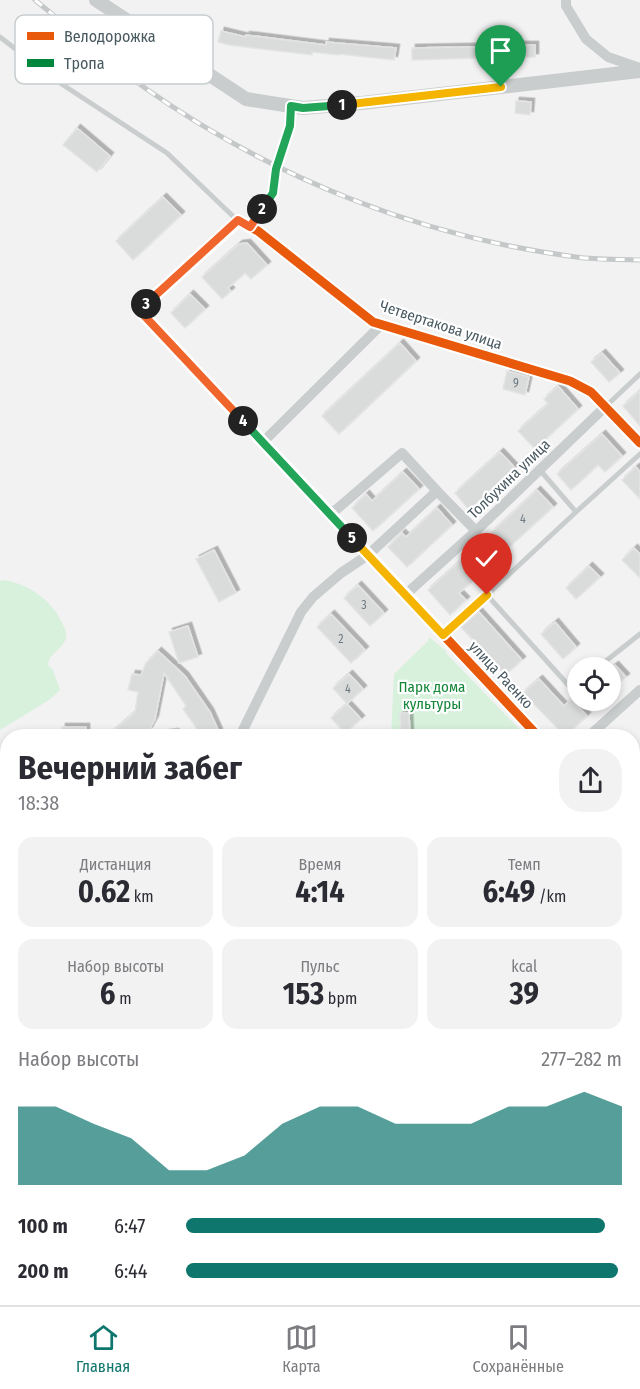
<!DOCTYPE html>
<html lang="ru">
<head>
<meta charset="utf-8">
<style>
  :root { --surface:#fff; --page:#f2f2f3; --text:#2b2b33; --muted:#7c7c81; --line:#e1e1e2; --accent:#0f766e }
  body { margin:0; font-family:"Fira Sans Condensed",sans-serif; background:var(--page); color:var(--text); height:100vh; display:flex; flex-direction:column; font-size:22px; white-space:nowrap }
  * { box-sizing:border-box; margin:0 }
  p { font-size:20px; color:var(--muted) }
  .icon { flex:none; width:33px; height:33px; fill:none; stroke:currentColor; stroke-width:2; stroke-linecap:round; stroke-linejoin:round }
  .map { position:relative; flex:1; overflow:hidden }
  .side { position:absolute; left:0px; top:729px; width:640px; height:576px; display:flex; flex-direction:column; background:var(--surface); border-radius:24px 24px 0 0; box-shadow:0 3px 9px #0003 }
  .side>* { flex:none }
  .fabs { position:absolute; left:567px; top:657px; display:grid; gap:12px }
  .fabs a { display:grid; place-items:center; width:54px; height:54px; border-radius:50%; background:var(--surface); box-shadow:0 3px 9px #0003; font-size:30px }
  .pin { position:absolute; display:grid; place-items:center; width:51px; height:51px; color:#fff; margin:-62px -26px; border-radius:50% 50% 50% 0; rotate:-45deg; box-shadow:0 0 6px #0007 }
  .pin .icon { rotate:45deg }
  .km { position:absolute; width:30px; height:30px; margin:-15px; border-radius:50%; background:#222; color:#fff; font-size:16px; line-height:30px; text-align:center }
  .round { display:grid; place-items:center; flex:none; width:63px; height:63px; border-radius:24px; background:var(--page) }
  .overview { display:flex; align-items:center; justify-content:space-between; height:102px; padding:0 18px }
  h1 { font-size:33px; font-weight:700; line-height:45px }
  .figures { display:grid; grid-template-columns:repeat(3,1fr); gap:9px; height:102px; padding:6px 18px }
  .figures div { display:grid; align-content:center; border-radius:15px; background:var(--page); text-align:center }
  .figures b { font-size:30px; font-weight:700 }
  .figures small { font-size:16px; font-weight:400 }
  .figures p { font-size:16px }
  .chart { height:168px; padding:12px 18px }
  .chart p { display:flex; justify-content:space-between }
  .chart svg { width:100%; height:108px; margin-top:6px; fill:var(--accent); opacity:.7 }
  ul { padding:0 18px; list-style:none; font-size:20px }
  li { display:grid; grid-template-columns:96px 72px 1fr; align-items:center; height:45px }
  li i { height:15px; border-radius:8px; background:var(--accent) }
  .tab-bar { display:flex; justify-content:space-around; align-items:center; height:84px; border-top:2px solid var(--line); background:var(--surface); font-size:16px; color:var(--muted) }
  .tab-bar a { display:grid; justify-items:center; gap:3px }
  .tab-bar .selected { color:var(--accent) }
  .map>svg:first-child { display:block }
  .green { fill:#d7f1dc }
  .building { fill:#dadbdb; stroke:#e4e4e5; stroke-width:1.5; filter:url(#shadow) }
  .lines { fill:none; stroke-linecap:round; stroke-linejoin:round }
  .path { stroke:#b8c6bf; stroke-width:2; stroke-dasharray:4.5 3; stroke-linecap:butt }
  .service { stroke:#c9cdce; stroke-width:5 }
  .minor { stroke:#c9cdce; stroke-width:10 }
  .tertiary { stroke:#c9cdce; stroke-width:14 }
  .primary { stroke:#c7cccd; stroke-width:18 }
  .rail-casing { stroke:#c5c8c9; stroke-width:5 }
  .rail { stroke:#fff; stroke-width:3; stroke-dasharray:9; stroke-linecap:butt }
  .quiet { stroke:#00873e; stroke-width:8; stroke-dasharray:15 8; stroke-linecap:butt }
  .cycleway-casing { stroke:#fff; stroke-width:13 }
  .cycleway { stroke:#e8590c; stroke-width:9 }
  .split-1-casing { stroke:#fff; stroke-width:12 }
  .split-2-casing { stroke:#fff; stroke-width:12 }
  .split-3-casing { stroke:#fff; stroke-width:12 }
  .split-4-casing { stroke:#fff; stroke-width:12 }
  .split-5-casing { stroke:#fff; stroke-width:12 }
  .split-6-casing { stroke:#fff; stroke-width:12 }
  .split-1 { stroke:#f5b400; stroke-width:8 }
  .split-2 { stroke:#22a559; stroke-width:8 }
  .split-3 { stroke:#f0652b; stroke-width:8 }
  .split-4 { stroke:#f0652b; stroke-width:8 }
  .split-5 { stroke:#22a559; stroke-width:8 }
  .split-6 { stroke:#f5b400; stroke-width:8 }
  .labels { text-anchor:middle; stroke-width:4.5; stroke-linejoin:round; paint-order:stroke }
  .number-label { font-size:12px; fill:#6d7a80 }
  .street-label { font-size:15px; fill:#485960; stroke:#fff }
  .park-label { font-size:15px; fill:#148638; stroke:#fff }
  .key { fill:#fff; stroke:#c8cdcf; stroke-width:1.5 }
  .key-label { font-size:16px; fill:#485960 }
</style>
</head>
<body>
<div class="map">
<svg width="640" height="1305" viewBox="0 0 640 1305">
  <defs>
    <filter id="shadow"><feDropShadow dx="3.5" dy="-3.5" stdDeviation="0" flood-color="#0004"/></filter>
  </defs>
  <rect width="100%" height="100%" fill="#f3f2f2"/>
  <path class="green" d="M5,580C30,585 53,601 63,625C65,629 67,633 66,638C63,649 49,653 48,665L53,670L60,690L49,700L0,730V581Z
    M429,637L446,651V653L526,736H391L394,674L428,641Z
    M640,892V1114L633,1120V902Z
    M635,1126L640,1130V1160L637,1161L640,1169V1219L633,1222V1127Z
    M347,1298H543L536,1305H355Z"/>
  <path class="building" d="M221,31L246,37V35L326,45V42L396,48L394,60L339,54V55L312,52V55L229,45L218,42Z
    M515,45H535V57L495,58L494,46Z
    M464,47H477L478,58L412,60V48Z
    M516,101L531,102L530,115L515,113Z
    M77,128L110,156L97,172L63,145Z
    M163,197L181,215L133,260L116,241Z
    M247,243L267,265L251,279L245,273L228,288L231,291L222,299L202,277L239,244Z
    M190,294L205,309L185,328L171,313Z
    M400,343L416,361L339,434L322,416Z
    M602,353L620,373L609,382L591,362Z
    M507,371L529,377L525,395L503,389Z
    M558,386L578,409L535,449L518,431L548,404L544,399Z
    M640,391V426L623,406Z
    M602,434L622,456L605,472L598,465L571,490L557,474Z
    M500,452L515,468L469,510L455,493Z
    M636,467L640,472V499L622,480Z
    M403,472L419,489L373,531L352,508L366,494L372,501Z
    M537,490L553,507L508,548L492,532Z
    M437,508L452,525L407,567L388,547L402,533L406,537Z
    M475,548L491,565L459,593L466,600L450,615L428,590Z
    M634,548L640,554V578L622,560Z
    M214,550L236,593L219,602L196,559Z
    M589,566L600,577L576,599L566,588Z
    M358,585L384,613L370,626L344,598Z
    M479,612L522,660L505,675L461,627Z
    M331,614L365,650L351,663L317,627Z
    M555,622L576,647L563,659L541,634Z
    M188,626L198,657L179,663L169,632Z
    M158,651L185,676L210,712L219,732L212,736H202L183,709L186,706L164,673L155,719L149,730L141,736H108L135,712L138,692L128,690L132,674L141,675L146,663Z
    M615,665L626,677L610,690V669Z
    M349,674L363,689L347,704L333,688Z
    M539,679L564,706L571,699L587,716L565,736L523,693Z
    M347,704L361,719L345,733L331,718Z
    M400,713H409L410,736H401Z
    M62,727H86V736H62Z"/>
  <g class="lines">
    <path class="path" d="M256,218L273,193L276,169L282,154L290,118
      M633,911L640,909
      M633,961L640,957
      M640,1046L637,1057L640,1067
      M633,1089L640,1080
      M633,1202L640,1217"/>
    <path class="service" d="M0,37L57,81L167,153L238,221
      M605,407L640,374
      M540,470L576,512L487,595L571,688L578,683
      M576,512L640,454
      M443,635L487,595
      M597,668L640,634
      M154,736L157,733L178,730L185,736
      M633,1229L640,1225
      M0,1264L8,1267
      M0,1293L13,1305
      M72,1298L88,1305
      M225,1298L230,1305"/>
    <path class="minor" d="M566,0V6L586,39L608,57L640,68
      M263,442L381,325
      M330,515L402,453L437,491
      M405,595L476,531L605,407
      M240,736L301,612L313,597L341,573L368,555L437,491L476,531
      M538,736L139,310L238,221L258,231L373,322L570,381L591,392L640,443
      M589,736L640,690
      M633,838L640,846
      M0,944L8,948
      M0,1095L8,1100"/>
    <path class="tertiary" d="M96,0L246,99L303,108L362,103L640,71
      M548,1305L555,1298"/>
    <path class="primary" d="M633,877L640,870
      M633,1287L640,1295"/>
    <defs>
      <path id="rail" d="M35,0C71,29 107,61 145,88C273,178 421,237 576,257C597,260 619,259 640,260"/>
    </defs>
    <use href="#rail" class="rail-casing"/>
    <use href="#rail" class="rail"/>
    <path class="quiet" d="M340,1298L348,1305"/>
    <defs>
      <path id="cycleway" d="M538,736L139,310L238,221L258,231L373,322L570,381L591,392L640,443"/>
    </defs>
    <use href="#cycleway" class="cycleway-casing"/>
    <use href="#cycleway" class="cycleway"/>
  </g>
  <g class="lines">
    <defs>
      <path id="split-1" d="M342,105L501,87"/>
      <path id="split-2" d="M262,209L273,193L276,169L290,126L291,106L303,108L342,105"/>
      <path id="split-3" d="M146,304L238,220L250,227L262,209"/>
      <path id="split-4" d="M146,304L139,310L243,421"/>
      <path id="split-5" d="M243,421L352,538"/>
      <path id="split-6" d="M352,538L443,635L487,595"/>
    </defs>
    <use href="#split-1" class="split-1-casing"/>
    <use href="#split-2" class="split-2-casing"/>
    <use href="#split-3" class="split-3-casing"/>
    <use href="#split-4" class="split-4-casing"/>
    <use href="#split-5" class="split-5-casing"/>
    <use href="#split-6" class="split-6-casing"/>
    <use href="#split-1" class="split-1"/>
    <use href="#split-2" class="split-2"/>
    <use href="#split-3" class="split-3"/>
    <use href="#split-4" class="split-4"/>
    <use href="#split-5" class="split-5"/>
    <use href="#split-6" class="split-6"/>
  </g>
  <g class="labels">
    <g class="number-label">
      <text x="516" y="387">9</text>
      <text x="523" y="523">4</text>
      <text x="364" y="609">3</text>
      <text x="341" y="643">2</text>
      <text x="348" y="693">4</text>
    </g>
    <g class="street-label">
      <text transform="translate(441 325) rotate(18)" y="5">Четвертакова улица</text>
      <text transform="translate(509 479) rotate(-44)" y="5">Толбухина улица</text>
      <text transform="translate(501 675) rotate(47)" y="5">улица Раенко</text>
    </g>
    <g class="park-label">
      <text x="432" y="692">Парк дома<tspan x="432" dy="17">культуры</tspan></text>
    </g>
  </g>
  <rect x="15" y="15" width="198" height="69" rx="9" class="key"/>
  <rect x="27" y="32" width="27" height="8" fill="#e8590c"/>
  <rect x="27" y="59" width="27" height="8" fill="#00873e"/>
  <g class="key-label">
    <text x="64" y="42">Велодорожка</text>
    <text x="64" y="69">Тропа</text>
  </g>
</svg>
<div class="fabs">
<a><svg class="icon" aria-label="locate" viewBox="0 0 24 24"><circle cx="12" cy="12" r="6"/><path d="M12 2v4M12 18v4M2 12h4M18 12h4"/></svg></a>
</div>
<div class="pin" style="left:501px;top:87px;background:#1e9e55"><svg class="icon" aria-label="arrive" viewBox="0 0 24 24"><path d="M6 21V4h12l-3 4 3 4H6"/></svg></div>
<div class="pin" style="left:487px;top:595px;background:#d93025"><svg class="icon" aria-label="check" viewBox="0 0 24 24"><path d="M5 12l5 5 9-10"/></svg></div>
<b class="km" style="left:342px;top:105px">1</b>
<b class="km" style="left:262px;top:209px">2</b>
<b class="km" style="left:146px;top:304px">3</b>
<b class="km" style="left:243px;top:421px">4</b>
<b class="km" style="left:352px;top:538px">5</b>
<section class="side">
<div class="overview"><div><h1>Вечерний забег</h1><p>18:38</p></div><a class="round"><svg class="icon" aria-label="share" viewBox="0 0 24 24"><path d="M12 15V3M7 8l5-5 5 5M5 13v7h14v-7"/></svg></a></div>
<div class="figures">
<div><p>Дистанция</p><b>0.62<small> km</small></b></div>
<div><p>Время</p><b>4:14</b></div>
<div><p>Темп</p><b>6:49<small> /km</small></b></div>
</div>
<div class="figures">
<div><p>Набор высоты</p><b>6<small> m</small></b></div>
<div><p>Пульс</p><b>153<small> bpm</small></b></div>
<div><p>kcal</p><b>39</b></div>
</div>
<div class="chart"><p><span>Набор высоты</span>277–282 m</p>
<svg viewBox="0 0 160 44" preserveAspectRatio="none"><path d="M0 44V12L10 12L20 19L30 25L40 38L50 38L60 32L70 19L80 12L90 12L100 19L110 19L120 19L130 12L140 12L150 6L160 12V44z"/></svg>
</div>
<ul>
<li><b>100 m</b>6:47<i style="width:96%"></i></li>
<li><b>200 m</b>6:44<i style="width:99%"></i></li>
</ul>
</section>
</div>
<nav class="tab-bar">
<a class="selected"><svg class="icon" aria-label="home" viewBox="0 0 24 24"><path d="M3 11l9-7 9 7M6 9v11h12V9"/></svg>Главная</a>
<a><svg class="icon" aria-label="map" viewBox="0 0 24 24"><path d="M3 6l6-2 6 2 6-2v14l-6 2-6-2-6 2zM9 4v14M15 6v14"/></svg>Карта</a>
<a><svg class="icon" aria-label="saved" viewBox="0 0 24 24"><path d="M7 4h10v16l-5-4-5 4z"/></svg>Сохранённые</a>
</nav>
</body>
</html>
